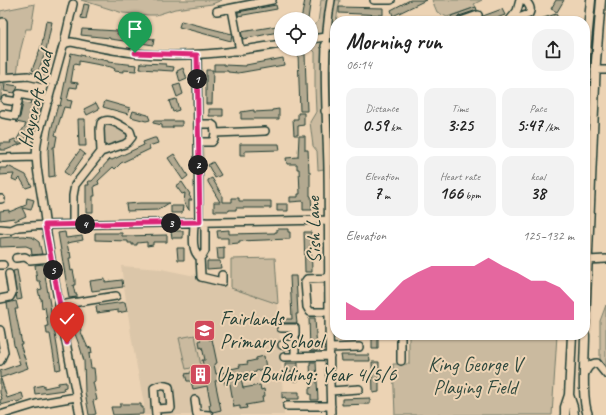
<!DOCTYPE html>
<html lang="en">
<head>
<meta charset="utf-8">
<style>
  :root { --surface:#fff; --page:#f2f2f2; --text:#222; --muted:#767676; --accent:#db2777 }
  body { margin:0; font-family:Caveat,sans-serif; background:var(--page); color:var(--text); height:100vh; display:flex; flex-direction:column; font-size:15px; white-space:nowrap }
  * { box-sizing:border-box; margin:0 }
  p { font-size:13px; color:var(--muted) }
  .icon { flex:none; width:22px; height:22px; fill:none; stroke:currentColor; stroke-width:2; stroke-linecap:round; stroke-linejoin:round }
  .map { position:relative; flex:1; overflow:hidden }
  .details { position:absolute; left:330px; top:16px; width:260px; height:324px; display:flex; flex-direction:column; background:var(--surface); border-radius:16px; box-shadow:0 1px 3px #0004 }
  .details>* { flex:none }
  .controls { position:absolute; left:274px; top:12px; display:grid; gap:8px }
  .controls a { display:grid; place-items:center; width:44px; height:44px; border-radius:50%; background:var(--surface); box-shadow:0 1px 3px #0004; font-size:20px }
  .pin { position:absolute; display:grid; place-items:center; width:34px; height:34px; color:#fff; margin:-41px -17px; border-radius:50% 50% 50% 0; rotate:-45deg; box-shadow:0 0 4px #0007 }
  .pin .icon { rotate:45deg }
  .km { position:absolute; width:20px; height:20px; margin:-10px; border-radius:50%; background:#222; color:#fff; font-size:11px; line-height:20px; text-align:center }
  .round { display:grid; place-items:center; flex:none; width:42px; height:42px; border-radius:16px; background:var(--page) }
  .head { display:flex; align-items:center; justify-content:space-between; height:68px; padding:0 16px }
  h1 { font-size:22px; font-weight:700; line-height:30px }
  .stats { display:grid; grid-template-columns:repeat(3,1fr); gap:6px; height:68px; padding:4px 16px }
  .stats div { display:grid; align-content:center; border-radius:10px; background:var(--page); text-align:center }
  .stats b { font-size:17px; font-weight:700 }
  .stats small { font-size:11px; font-weight:400 }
  .stats p { font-size:11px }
  .chart { height:112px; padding:8px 16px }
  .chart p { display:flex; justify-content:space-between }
  .chart svg { width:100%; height:72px; margin-top:4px; fill:var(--accent); opacity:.7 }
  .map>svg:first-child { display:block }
  .built { fill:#dbc6a9 }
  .green { fill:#caba9f; stroke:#747c6a }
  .building { fill:#b3a990; stroke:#1f3d34 }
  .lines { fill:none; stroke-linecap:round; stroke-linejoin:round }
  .minor-casing { stroke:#1f3d34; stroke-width:10 }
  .major-casing { stroke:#1f3d34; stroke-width:11 }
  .minor { stroke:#ecd3b4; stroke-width:7 }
  .major { stroke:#ecd3b4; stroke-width:8 }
  .route-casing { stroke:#fff; stroke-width:8 }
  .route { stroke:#db2777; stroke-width:5 }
  .labels { text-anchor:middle; stroke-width:4; stroke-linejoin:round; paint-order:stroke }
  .street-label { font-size:20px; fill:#1f3d34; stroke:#ecd3b4 }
  .poi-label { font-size:20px; fill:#1f3d34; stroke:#ecd3b4; text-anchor:start }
  .park-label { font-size:20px; fill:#304a3f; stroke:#ecd3b4 }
</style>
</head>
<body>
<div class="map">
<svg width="606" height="415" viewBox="0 0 606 415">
  <rect width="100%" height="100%" fill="#ecd3b4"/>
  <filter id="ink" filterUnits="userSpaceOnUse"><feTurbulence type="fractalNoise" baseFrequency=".025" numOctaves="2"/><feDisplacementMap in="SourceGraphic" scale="8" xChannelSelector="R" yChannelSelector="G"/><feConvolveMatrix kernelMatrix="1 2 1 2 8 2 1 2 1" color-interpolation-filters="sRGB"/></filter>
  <g filter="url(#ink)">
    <path class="built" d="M121,266L161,269L195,276L278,304L284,415H144V404L132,341Z"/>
    <path class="green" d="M81,0H222L212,4L175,9L156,15H149L123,13Z
      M321,0H340L336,21H335V167L318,170L317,151L313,146L310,122L316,112L315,88V52L311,48V27L318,22Z
      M432,0H482L474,4L476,7L447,17L437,12Z
      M35,4L31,29H26L20,52L17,74L5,76L0,102V11Z
      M108,123L127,132L129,134L126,141L103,147V125Z
      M275,258L278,304L231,288V259Z
      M606,305V368L600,359V321Z
      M195,335L201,366L186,369L179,338Z
      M409,335H557L552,415H395L393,364H409Z"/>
    <path class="building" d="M305,0H311L310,5L308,19H301Z
      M410,0H426L393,16L391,10Z
      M556,0H564L557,12L551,9Z
      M84,4L89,5L86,19L81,18Z
      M276,5L277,9L238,16V12Z
      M339,7L383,8V15L339,13Z
      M476,7L477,10L459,16L456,21H454V19L452,20L451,16Z
      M502,9L505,15L489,21H476L482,19L483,16Z
      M556,14L560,21H537V20Z
      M46,21L52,22L46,50L38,72L32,70L42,44Z
      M181,21L232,34L231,41L179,27Z
      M277,26L278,32L243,39L241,32Z
      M82,29L118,31L117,34L154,39L153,45L124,40V41L110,39V38L81,35Z
      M71,53L108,61V62L137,65L136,71L123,70V72L114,71L115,69L111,67L79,61V65L74,64L71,82L78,83L77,88L70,87L67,100L72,101L70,108L64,107L55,135L57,136L55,147H53L55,176L49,177L48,151L51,130L58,105L60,106Z
      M298,54H305L307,111H300Z
      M283,58L284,65L238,73L228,72V71H214V64H224V65L246,66V65Z
      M141,63L166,64V66L174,67L173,71L140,69Z
      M183,68L187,79L180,82L177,71Z
      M206,70H213L212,104H206Z
      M5,84L18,86L17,89L14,93L4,91Z
      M180,84L183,94L177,97L173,86Z
      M176,99L179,110L173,112L169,101Z
      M31,101L38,103L34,126L23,142L17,139L26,124L16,122L17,121L20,117L23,103L30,104Z
      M105,101L130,108L128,114L103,107Z
      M96,103L99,109L87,115L84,109Z
      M209,109H223V116H209Z
      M279,109V119H241V112L254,110V112L272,111V110Z
      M133,111L148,115L150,120L146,121L131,117Z
      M298,113H304V125L298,126V135H294L293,119H298Z
      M78,119H85L86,146H79Z
      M153,121H182V126H173V128H162V125L153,123Z
      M299,136H305V150H308L309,172H310V196H311L312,210H303V201L290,202V197H298V194H300L299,169H297V164H287L286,158L298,157Z
      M154,138H156L158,143L149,146L150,149L121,163L115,169L113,167L98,181L99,184L94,186L95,196H93V212H86V185H89L88,181H92L101,171L100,170L110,159L112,160L144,145L143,142Z
      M15,139L17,143H23L6,150H0V143H11L10,141Z
      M240,144H279L280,150L245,151V155H240Z
      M80,150L85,154L70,176L64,172Z
      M174,154L188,176L183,180L168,158Z
      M213,162L221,175L215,178L208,165Z
      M8,166L26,175L32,186L26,188L20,178L17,181L12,179L14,174L0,175V168H7Z
      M212,178L222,195V202H232V198H239V201H271V208H236V210H229V211H214V202H220L208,182V180Z
      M182,182L190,194L189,195L192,200H189V210L184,202L185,193L182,194L176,186Z
      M27,198L34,200L31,210L22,208L26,216L15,221L14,218L0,220V211L9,210V212L26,205Z
      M140,203H169L158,210L127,211L126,204Z
      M277,204H288V211H277Z
      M171,206H183L182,213H171Z
      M277,229H288V232H290V239L239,241V243L228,244V238H218L217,231L229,230V234L275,233V232H277Z
      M171,231H183V238H172Z
      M65,232L66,238L82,236L83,240L67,243L69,253L70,252L71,258H69L71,271L73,270L75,280V285H73L75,294H77V297L69,298L58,233Z
      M304,232H311L312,272H305Z
      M95,233H122V236L167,235V242H153V245L147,246V242L137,243V245H132V243H128V241L95,240Z
      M23,236L32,237L39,242L42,254L32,255L31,248L26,246L0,247V238Z
      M224,247V259H218L217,248Z
      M177,248H184V260H178Z
      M207,261H220L221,268L207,269Z
      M43,264L61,369L56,370L50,334H47L46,326H48L45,307L42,308L41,298H40L38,290L42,289L40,281H37L35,265Z
      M17,270L22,299L17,300L13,271Z
      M290,276H296L298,314H296L297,323H281V319H292Z
      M105,279V282L122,280L123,287L92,291L90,281Z
      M16,301L18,309H15L22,344H20L28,368L0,378V371L20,364L14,345L7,303Z
      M125,302L127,311L118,313V310L97,313L96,306Z
      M78,310L81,332L88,348L91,347L92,353L89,354L91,368H94L95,377V382H93L97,400L93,401L96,414L92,415H89L85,392L84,361L80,347L75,334L71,311Z
      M309,318H315L317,351H310Z
      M372,335H378V349H372Z
      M209,336V340L212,339L217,363L214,364L216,374L231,371V369L240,367L239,365L248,364L247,362L256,360V358L264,356L266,368L256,371V372L249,374V376L241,378L243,388L260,385L261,390L264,389L265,396L262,397L263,402L246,405L247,408L240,409V406L234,407L230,384L225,385L224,379L215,381L221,410L213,412L210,410L209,405H211L207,386L193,389L191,381H187L185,374L191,373V371L204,368L202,360H205L202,347L200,348L199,341L201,340L200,338Z
      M341,355H369L370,361H342Z
      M310,362H316L318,400H311V394H309V388H311Z
      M372,362H379V392L373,393Z
      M285,363H298V381H293V372H285Z
      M0,379H1L7,398L22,393L24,400L17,403L16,401L1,405L0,400L2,399L0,393Z
      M66,382V387L63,388L64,390L35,394L34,387L44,385V388L58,385V383Z
      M282,392H299V399H286L285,397L282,398Z
      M370,398V404L342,405V399Z
      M120,404H141V407H143V414L113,415L111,407H120Z"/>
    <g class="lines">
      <defs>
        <path id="minor" d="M331,0C321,56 327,113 328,169C329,251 328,333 331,415
          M374,0H391
          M73,4L65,39L66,43L63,46L38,137C33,159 40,183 43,206C52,276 67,346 80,415
          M232,9L240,51
          M217,11L272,0
          M461,21L478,15
          M509,21L517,11L520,0
          M511,21L529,14C532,8 529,5 525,0
          M3,22V78
          M311,39L326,37
          M66,43L71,42C92,46 113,51 134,53C183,59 233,52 281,44
          M325,46H335
          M197,55L199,222
          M595,70H606
          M0,78L28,76L54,82
          M5,100L18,102
          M325,111L335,110
          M3,114L15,116L19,94L49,100
          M198,124H211L214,126L215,133
          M198,142H212L214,139L215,133L265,131
          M0,158L36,157
          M0,199H1
          M194,222C194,233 191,248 198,256H202L205,251V222
          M73,224V196L75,185L101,152L100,129L101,123C109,116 121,126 130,131L132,137L128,142L125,144L101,152
          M0,229L11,230L18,227L45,225L328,220
          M200,256L201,277L222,282V275
          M16,258L25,257L30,260L51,258
          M588,260L606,259
          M0,265H3
          M0,299L10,297L12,293L9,274
          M60,305L116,296
          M329,312H310L307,307L305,282L307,279L330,278
          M281,328H295V356
          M0,330L4,352L0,361
          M401,335V361
          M282,345L295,344
          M330,348L359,347
          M284,357L330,356
          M584,375C587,369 590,363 597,363L606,374
          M331,391L359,389
          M195,400L197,415
          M287,406H331
          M156,409L171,408L169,387C164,385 159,385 154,388L156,415
          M197,414L209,415
          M0,415L36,404L76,397"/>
        <path id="major" d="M585,73L587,41L591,0
          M585,324L596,61L601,0
          M585,335C585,355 581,398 588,415
          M569,395L573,407L574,415
          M565,415V407L569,395L572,335"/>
      </defs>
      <use href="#minor" class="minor-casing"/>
      <use href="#major" class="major-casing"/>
      <use href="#minor" class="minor"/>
      <use href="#major" class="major"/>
    </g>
  </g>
  <g class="lines" filter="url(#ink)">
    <defs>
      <path id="route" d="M67,343L45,225L200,222L197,55L135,53"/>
    </defs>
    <use href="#route" class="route-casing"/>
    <use href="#route" class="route"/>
  </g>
  <defs>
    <symbol id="school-square" viewBox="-11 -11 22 22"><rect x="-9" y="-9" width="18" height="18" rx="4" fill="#d1495b" stroke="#ecd3b4"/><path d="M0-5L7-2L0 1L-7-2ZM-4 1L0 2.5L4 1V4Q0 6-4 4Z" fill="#fff"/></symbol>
    <symbol id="building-square" viewBox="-11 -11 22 22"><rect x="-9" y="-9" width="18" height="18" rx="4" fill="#d1495b" stroke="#ecd3b4"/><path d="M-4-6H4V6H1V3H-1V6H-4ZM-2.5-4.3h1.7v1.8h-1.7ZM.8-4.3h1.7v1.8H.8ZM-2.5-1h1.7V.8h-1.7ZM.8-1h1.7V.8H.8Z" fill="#fff"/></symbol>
  </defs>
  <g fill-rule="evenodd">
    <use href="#school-square" x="192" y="318" width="25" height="25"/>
    <use href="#building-square" x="188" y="362" width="25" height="25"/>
  </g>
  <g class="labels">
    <g class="street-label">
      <text transform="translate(35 99) rotate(-77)" y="7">Haycroft Road</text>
      <text transform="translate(313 230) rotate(-91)" y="7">Sish Lane</text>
    </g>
    <g class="poi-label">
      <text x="220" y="325">Fairlands<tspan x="220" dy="23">Primary School</tspan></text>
      <text x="216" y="381">Upper Building: Year 4/5/6</text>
    </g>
    <g class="park-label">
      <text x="475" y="371">King George V<tspan x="475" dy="23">Playing Field</tspan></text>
    </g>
  </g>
</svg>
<div class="controls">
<a><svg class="icon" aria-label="locate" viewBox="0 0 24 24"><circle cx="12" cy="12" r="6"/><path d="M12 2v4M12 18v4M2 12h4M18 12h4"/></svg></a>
</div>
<div class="pin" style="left:135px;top:53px;background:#1e9e55"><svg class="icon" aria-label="arrive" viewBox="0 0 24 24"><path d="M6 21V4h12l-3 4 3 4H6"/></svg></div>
<div class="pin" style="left:67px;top:343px;background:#d93025"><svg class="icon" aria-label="check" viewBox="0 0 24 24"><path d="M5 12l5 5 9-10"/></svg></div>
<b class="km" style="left:197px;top:79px">1</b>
<b class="km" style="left:198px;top:165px">2</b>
<b class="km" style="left:171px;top:223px">3</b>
<b class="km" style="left:85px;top:224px">4</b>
<b class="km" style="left:53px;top:270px">5</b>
<section class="details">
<div class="head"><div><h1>Morning run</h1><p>06:14</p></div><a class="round"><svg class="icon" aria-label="share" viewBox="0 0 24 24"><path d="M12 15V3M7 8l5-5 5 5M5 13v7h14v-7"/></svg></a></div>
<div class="stats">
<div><p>Distance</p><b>0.59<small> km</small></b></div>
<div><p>Time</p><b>3:25</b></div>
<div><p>Pace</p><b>5:47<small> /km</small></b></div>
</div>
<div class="stats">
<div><p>Elevation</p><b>7<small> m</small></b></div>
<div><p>Heart rate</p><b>166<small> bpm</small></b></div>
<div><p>kcal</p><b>38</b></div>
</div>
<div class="chart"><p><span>Elevation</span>125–132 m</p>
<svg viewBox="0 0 160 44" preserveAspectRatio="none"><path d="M0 44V33L10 38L20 38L30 29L40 20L50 15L60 11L70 11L80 11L90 11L100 6L110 11L120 15L130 20L140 20L150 24L160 33V44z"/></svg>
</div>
</section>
</div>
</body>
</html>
